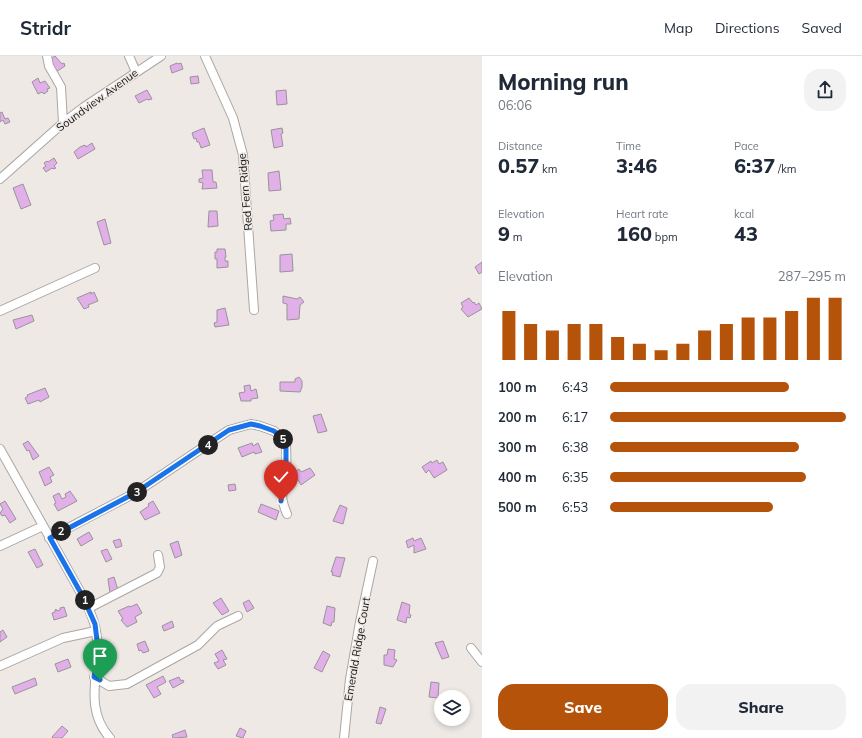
<!DOCTYPE html>
<html lang="en">
<head>
<meta charset="utf-8">
<style>
  :root { --surface:#fff; --page:#f2f2f3; --text:#1f2937; --muted:#747a83; --line:#e0e1e3; --accent:#b45309 }
  body { margin:0; font-family:Mulish,sans-serif; background:var(--page); color:var(--text); height:100vh; display:flex; flex-direction:column; font-size:15px; white-space:nowrap }
  * { box-sizing:border-box; margin:0 }
  p { font-size:13px; color:var(--muted) }
  .icon { flex:none; width:22px; height:22px; fill:none; stroke:currentColor; stroke-width:2; stroke-linecap:round; stroke-linejoin:round }
  .map { position:relative; flex:1; overflow:hidden }
  .side { display:flex; flex-direction:column; background:var(--surface); width:380px }
  .side>* { flex:none }
  .fabs { position:absolute; left:434px; top:634px; display:grid; gap:8px }
  .fabs a { display:grid; place-items:center; width:36px; height:36px; border-radius:50%; background:var(--surface); box-shadow:0 2px 6px #0003; font-size:20px }
  .pin { position:absolute; display:grid; place-items:center; width:34px; height:34px; color:#fff; margin:-41px -17px; border-radius:50% 50% 50% 0; rotate:-45deg; box-shadow:0 0 4px #0007 }
  .pin .icon { rotate:45deg }
  .km { position:absolute; width:20px; height:20px; margin:-10px; border-radius:50%; background:#222; color:#fff; font-size:11px; line-height:20px; text-align:center }
  .round { display:grid; place-items:center; flex:none; width:42px; height:42px; border-radius:16px; background:var(--page) }
  .headline { display:flex; align-items:center; justify-content:space-between; height:68px; padding:0 16px }
  h1 { font-size:22px; font-weight:800; line-height:30px }
  .metrics { display:grid; grid-template-columns:repeat(3,1fr); gap:6px; height:68px; padding:4px 16px }
  .metrics div { display:grid; align-content:center }
  .metrics b { font-size:20px; font-weight:800 }
  .metrics small { font-size:11px; font-weight:400 }
  .metrics p { font-size:11px }
  .chart { height:112px; padding:8px 16px }
  .chart p { display:flex; justify-content:space-between }
  .chart svg { width:100%; height:72px; margin-top:4px; stroke:var(--accent); stroke-width:6 }
  .button { display:flex; gap:8px; margin-top:auto; padding:8px 16px }
  .button a { flex:1; height:46px; border-radius:16px; background:var(--accent); color:#fff; font-size:16px; font-weight:800; line-height:46px; text-align:center }
  .button a+a { background:var(--page); color:var(--text) }
  ul { padding:0 16px; list-style:none; font-size:13px }
  li { display:grid; grid-template-columns:64px 48px 1fr; align-items:center; height:30px }
  li i { height:10px; border-radius:5px; background:var(--accent) }
  header { display:flex; align-items:center; gap:24px; box-sizing:border-box; height:56px; padding:0 20px; background:var(--surface); border-bottom:1px solid var(--line) }
  header strong { font-size:19px }
  nav { display:flex; gap:22px; margin-inline-start:auto; font-size:14px }
  main { display:flex; flex:1; min-height:0 }
  .map>svg:first-child { display:block }
  .building { fill:#e1b0e9; stroke:#989498 }
  .lines { fill:none; stroke-linecap:round; stroke-linejoin:round }
  .minor-casing { stroke:#aba6a3; stroke-width:10 }
  .minor { stroke:#fff; stroke-width:8 }
  .route-casing { stroke:#fff; stroke-width:8 }
  .route { stroke:#1a73e8; stroke-width:5 }
  .labels { text-anchor:middle; stroke-width:3; stroke-linejoin:round; paint-order:stroke }
  .street-label { font-size:11px; fill:#131110; stroke:#eee9e5 }
</style>
</head>
<body>
<header>
<strong>Stridr</strong>
<nav><a>Map</a><a>Directions</a><a>Saved</a></nav>
</header>
<main>
<div class="map">
<svg width="482" height="682" viewBox="0 0 482 682">
  <rect width="100%" height="100%" fill="#eee9e5"/>
  <path class="building" d="M55,0L62,8L64,7L65,10L56,16L49,4Z
    M177,7L178,8L181,7L183,13L172,17L170,10Z
    M198,20L199,27L191,28L190,21Z
    M38,22L40,27L45,25L50,32L47,33L48,35L44,38L42,36L38,38L32,26Z
    M147,34L152,43L148,44L147,43L139,47L135,40Z
    M286,34L287,48L277,49L276,35Z
    M2,56L5,63L8,62L10,66L5,68L3,64L0,66V57Z
    M204,72L210,89L201,92L199,86H197L196,82L194,83L192,77Z
    M282,72L283,77L281,78L283,90L274,92L271,74Z
    M92,87L95,93L78,103L74,96L80,91L85,89L86,91Z
    M54,102L57,107L54,110L56,112L53,113L52,112L46,116L43,112L46,110L44,107L47,105L48,106Z
    M202,114H212L213,126H216L217,132L202,133L203,127L199,126V123L203,122Z
    M279,115L281,134L269,135L268,117Z
    M23,128L31,149L21,153L13,132Z
    M209,155H217L218,170L208,171Z
    M283,158L284,163L290,162L291,168H286V174L271,175L270,165L274,164L273,159Z
    M105,163L111,187L104,189L97,166Z
    M217,193H225L226,201H225V205H228V211L217,212V203H215V196H217Z
    M292,198L293,215L280,216V199Z
    M482,206V216L479,218L475,211Z
    M91,236V238L94,236L98,245L88,249L89,251L84,253L77,242Z
    M283,240L297,243L300,241L304,246L300,249L299,263L287,264V248L283,247Z
    M469,242L473,247L474,246L476,249L479,247L482,253L468,261L461,253L463,251L461,247Z
    M225,252L229,269L215,271L214,267L217,266V254Z
    M32,259L34,265L16,273L13,264Z
    M299,321L302,325V331L300,336L280,335V326H295V323Z
    M250,329L251,335L256,333L258,342L251,343V345H241L239,337L245,336L244,330Z
    M45,332L49,341L40,346L39,344L28,348L25,342L28,340L27,339Z
    M321,358L327,375L318,377L313,360Z
    M28,385L39,400L33,404L29,394L27,395L23,388Z
    M252,387L253,390L258,387L262,396L255,398L254,396L242,401L238,392Z
    M437,404L439,408L443,406L447,414L434,422L429,414L426,417L422,411L431,405L432,407Z
    M49,411L54,419L50,421L52,426L45,430L39,416Z
    M310,412L315,419L301,429L294,417L299,413L301,416Z
    M235,428L236,434L229,435L228,429Z
    M70,435L77,445L58,455L54,448L56,447L53,440L59,437L62,443L66,441L65,438Z
    M5,445L16,463L10,467L5,459L2,460L0,457L3,453L0,448Z
    M153,445L160,457L145,464L140,456L149,450L148,448Z
    M261,448L279,455L276,464L258,456Z
    M340,449L347,452L343,468L333,465Z
    M89,476L93,483L81,490L77,483Z
    M413,482L414,485L421,482L426,493L414,497V489L408,492L406,485Z
    M120,483L122,490L116,492L113,485Z
    M178,485L182,499L175,502L170,488Z
    M35,493L43,509L37,512L28,496Z
    M107,493L112,503L106,506L101,495Z
    M336,501L345,502L340,521L332,519L333,516H331Z
    M114,521L118,534L110,537L108,523Z
    M221,542L229,555L222,559L213,547Z
    M249,544L254,552L247,556L243,547Z
    M402,546L410,549L409,558L411,559L410,562L407,561L406,567L397,564Z
    M137,548L142,557L135,561L137,566L127,571L121,564L123,563L118,555L129,550L130,551Z
    M327,550L335,552L334,566H332L331,570L323,567Z
    M64,551L67,560L54,564L52,557L55,556V554L56,553L57,555L60,554V552Z
    M172,565L174,571L164,575L162,570Z
    M3,574L7,581L0,586V576Z
    M145,585L149,595L143,597L141,594L139,595L137,588Z
    M443,585L449,601L442,603L435,587Z
    M388,593L395,594L394,603L397,604L393,611L384,609V599H387Z
    M222,594L227,603L223,604L226,609L218,613L214,607L219,605L215,598Z
    M323,595L330,599L322,616L314,612Z
    M68,603L71,611L58,616L55,608Z
    M163,620L166,626L157,631L161,638L154,642L146,629Z
    M179,621L181,625L183,624L184,626L173,632L169,625Z
    M35,622L37,629L15,638L12,631Z
    M431,626L439,627L438,642L429,641Z
    M380,651L386,653L381,668L376,667Z
    M62,670L68,675L62,682H53L52,681Z
    M240,672L246,675L243,682L236,680Z
    M185,674L187,681L173,682L172,679Z"/>
  <g class="lines">
    <defs>
      <path id="minor" d="M47,0L49,10L61,31L63,67
        M129,0L136,16
        M205,0L233,62L243,99L254,254
        M0,123L63,67L84,51L161,0
        M0,255L95,212
        M0,393L82,539C89,553 96,567 97,583C100,617 83,652 110,682
        M49,482L135,437L229,374L251,368L260,370L274,375L286,385C286,395 287,405 286,414C284,435 278,437 287,458
        M0,490L43,470
        M89,552L157,517L160,511L158,499
        M471,592L482,606
        M0,610L63,582L96,575
        M94,621L109,630L127,628L198,589L217,570L238,560
        M344,682L350,623L360,566L373,505"/>
    </defs>
    <use href="#minor" class="minor-casing"/>
    <use href="#minor" class="minor"/>
  </g>
  <g class="lines">
    <defs>
      <path id="route" d="M100,624L94,621L98,592L95,568L82,539L50,482L135,437L229,374L251,368L260,370L274,375L286,385V414L282,432L281,445"/>
    </defs>
    <use href="#route" class="route-casing"/>
    <use href="#route" class="route"/>
  </g>
  <g class="labels">
    <g class="street-label">
      <text transform="translate(97 44) rotate(-36)" y="4">Soundview Avenue</text>
      <text transform="translate(245 136) rotate(-95)" y="4">Red Fern Ridge</text>
      <text transform="translate(357 593) rotate(-80)" y="4">Emerald Ridge Court</text>
    </g>
  </g>
</svg>
<div class="fabs">
<a><svg class="icon" aria-label="layers" viewBox="0 0 24 24"><path d="M12 4l9 5-9 5-9-5zM3 14l9 5 9-5"/></svg></a>
</div>
<div class="pin" style="left:100px;top:624px;background:#1e9e55"><svg class="icon" aria-label="arrive" viewBox="0 0 24 24"><path d="M6 21V4h12l-3 4 3 4H6"/></svg></div>
<div class="pin" style="left:281px;top:445px;background:#d93025"><svg class="icon" aria-label="check" viewBox="0 0 24 24"><path d="M5 12l5 5 9-10"/></svg></div>
<b class="km" style="left:85px;top:544px">1</b>
<b class="km" style="left:61px;top:475px">2</b>
<b class="km" style="left:137px;top:436px">3</b>
<b class="km" style="left:208px;top:389px">4</b>
<b class="km" style="left:283px;top:383px">5</b>
</div>
<section class="side">
<div class="headline"><div><h1>Morning run</h1><p>06:06</p></div><a class="round"><svg class="icon" aria-label="share" viewBox="0 0 24 24"><path d="M12 15V3M7 8l5-5 5 5M5 13v7h14v-7"/></svg></a></div>
<div class="metrics">
<div><p>Distance</p><b>0.57<small> km</small></b></div>
<div><p>Time</p><b>3:46</b></div>
<div><p>Pace</p><b>6:37<small> /km</small></b></div>
</div>
<div class="metrics">
<div><p>Elevation</p><b>9<small> m</small></b></div>
<div><p>Heart rate</p><b>160<small> bpm</small></b></div>
<div><p>kcal</p><b>43</b></div>
</div>
<div class="chart"><p><span>Elevation</span>287–295 m</p>
<svg viewBox="0 0 160 44" preserveAspectRatio="none"><path d="M5 44V14M15 44V22M25 44V26M35 44V22M45 44V22M55 44V30M65 44V34M75 44V38M85 44V34M95 44V26M105 44V22M115 44V18M125 44V18M135 44V14M145 44V6M155 44V6"/></svg>
</div>
<ul>
<li><b>100 m</b>6:43<i style="width:76%"></i></li>
<li><b>200 m</b>6:17<i style="width:100%"></i></li>
<li><b>300 m</b>6:38<i style="width:80%"></i></li>
<li><b>400 m</b>6:35<i style="width:83%"></i></li>
<li><b>500 m</b>6:53<i style="width:69%"></i></li>
</ul>
<div class="button"><a>Save</a><a>Share</a></div>
</section>
</main>
</body>
</html>
